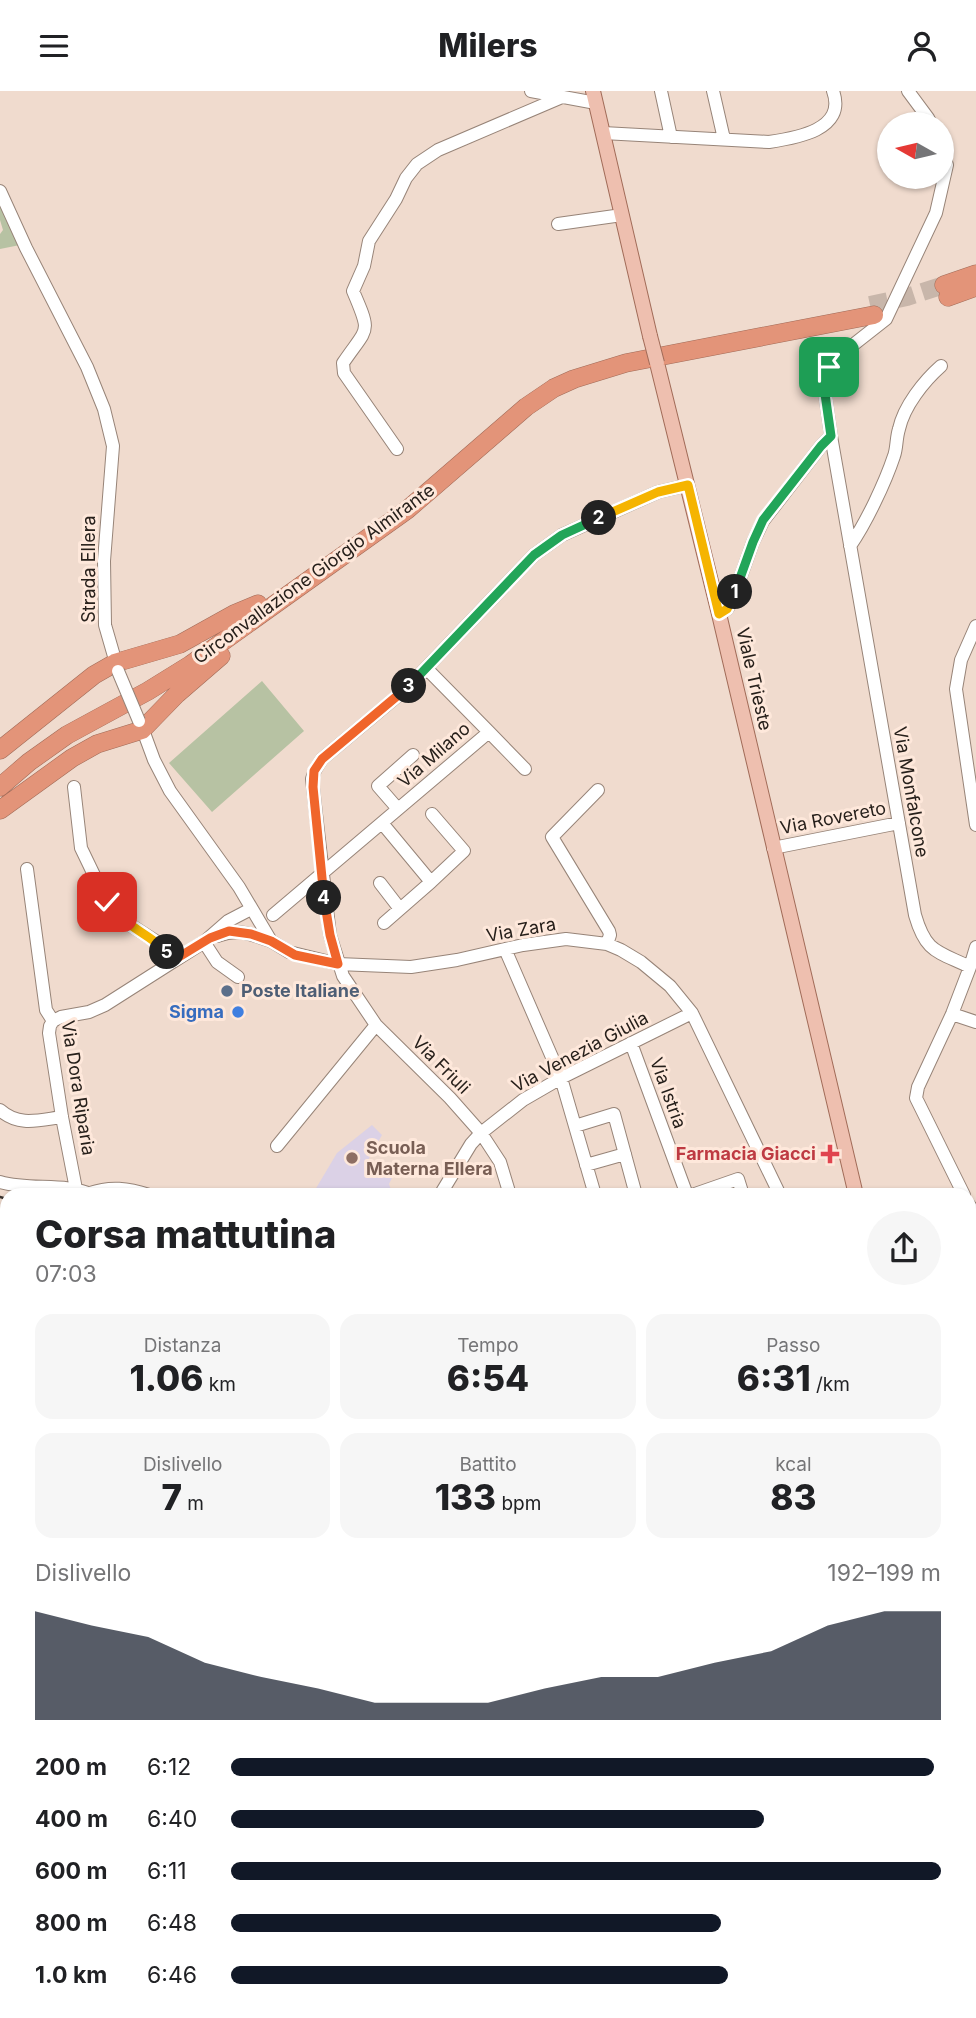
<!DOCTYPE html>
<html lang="it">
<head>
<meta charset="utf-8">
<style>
  :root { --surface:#fff; --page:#f6f6f6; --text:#202124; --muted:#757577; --accent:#111827 }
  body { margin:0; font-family:Inter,sans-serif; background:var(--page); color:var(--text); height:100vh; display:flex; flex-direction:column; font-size:26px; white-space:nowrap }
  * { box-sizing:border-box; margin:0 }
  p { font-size:23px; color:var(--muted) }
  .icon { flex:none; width:38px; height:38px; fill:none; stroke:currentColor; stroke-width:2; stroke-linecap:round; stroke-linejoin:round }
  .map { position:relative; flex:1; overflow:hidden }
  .details { position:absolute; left:0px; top:1097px; width:976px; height:831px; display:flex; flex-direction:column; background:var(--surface); border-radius:21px 21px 0 0; box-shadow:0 2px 5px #0004 }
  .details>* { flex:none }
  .needle { width:46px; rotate:278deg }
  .fabs { position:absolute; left:877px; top:21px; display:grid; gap:14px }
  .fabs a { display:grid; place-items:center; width:77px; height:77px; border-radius:50%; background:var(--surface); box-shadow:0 2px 5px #0004; font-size:35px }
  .pin { position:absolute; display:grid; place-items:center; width:60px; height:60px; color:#fff; margin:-30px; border-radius:14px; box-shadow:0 4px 10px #0006 }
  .km { position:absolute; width:35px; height:35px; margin:-18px; border-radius:50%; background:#222; color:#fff; font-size:19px; line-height:35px; text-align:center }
  .round { display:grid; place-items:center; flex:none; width:74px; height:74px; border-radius:37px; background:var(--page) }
  .headline { display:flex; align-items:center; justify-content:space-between; height:119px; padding:0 35px }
  h1 { font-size:38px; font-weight:800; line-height:52px }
  .figures { display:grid; grid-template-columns:repeat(3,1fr); gap:10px; height:119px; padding:7px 35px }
  .figures div { display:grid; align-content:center; border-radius:18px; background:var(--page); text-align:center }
  .figures b { font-size:35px; font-weight:800 }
  .figures small { font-size:19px; font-weight:400 }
  .figures p { font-size:19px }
  .chart { height:196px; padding:14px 35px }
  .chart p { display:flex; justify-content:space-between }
  .chart svg { width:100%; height:126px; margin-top:7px; fill:var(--accent); opacity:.7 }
  ul { padding:0 35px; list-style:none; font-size:23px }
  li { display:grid; grid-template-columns:112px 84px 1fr; align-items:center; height:52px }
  li i { height:18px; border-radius:9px; background:var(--accent) }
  header { display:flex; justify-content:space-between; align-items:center; height:91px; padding:0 35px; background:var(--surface); font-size:32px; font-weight:800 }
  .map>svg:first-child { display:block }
  .education { fill:#dbd1e6 }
  .green { fill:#b7c2a3 }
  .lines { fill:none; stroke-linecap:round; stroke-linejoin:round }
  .highway-tunnel { stroke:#c8b6aa; stroke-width:18; stroke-dasharray:18 9; stroke-linecap:butt }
  .minor-casing { stroke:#978478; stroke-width:14 }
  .major-casing { stroke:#a16b58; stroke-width:16 }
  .highway-casing { stroke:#a16b58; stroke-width:19 }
  .minor { stroke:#fff; stroke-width:12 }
  .major { stroke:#eebfaf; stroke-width:14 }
  .highway { stroke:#e39479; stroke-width:18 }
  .rail { stroke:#3c332e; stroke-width:2.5 }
  .minor-bridge-casing { stroke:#978478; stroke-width:14; stroke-linecap:butt }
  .major-bridge-casing { stroke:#a16b58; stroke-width:16; stroke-linecap:butt }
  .minor-bridge { stroke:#fff; stroke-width:12 }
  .major-bridge { stroke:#eebfaf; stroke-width:14 }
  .split-1-casing { stroke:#fff; stroke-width:14 }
  .split-2-casing { stroke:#fff; stroke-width:14 }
  .split-3-casing { stroke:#fff; stroke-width:14 }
  .split-4-casing { stroke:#fff; stroke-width:14 }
  .split-5-casing { stroke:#fff; stroke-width:14 }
  .split-6-casing { stroke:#fff; stroke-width:14 }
  .split-1 { stroke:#22a559; stroke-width:9 }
  .split-2 { stroke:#f5b400; stroke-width:9 }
  .split-3 { stroke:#22a559; stroke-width:9 }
  .split-4 { stroke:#f0652b; stroke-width:9 }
  .split-5 { stroke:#f0652b; stroke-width:9 }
  .split-6 { stroke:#f5b400; stroke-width:9 }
  .service-dot { fill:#5c6f8a; stroke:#fee8db; stroke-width:2.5 }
  .shop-dot { fill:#3f7fe0; stroke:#fee8db; stroke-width:2.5 }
  .health-dot { fill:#e0444e; stroke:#fee8db; stroke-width:2.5 }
  .education-dot { fill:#8d6e63; stroke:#fee8db; stroke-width:2.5 }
  .labels { text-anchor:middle; stroke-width:6; stroke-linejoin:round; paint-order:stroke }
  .street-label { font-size:18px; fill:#27201b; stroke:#fee8db }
  .service-label { font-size:18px; font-weight:bold; fill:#4e5e75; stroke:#fee8db; text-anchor:start }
  .shop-label { font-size:18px; font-weight:bold; fill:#366cbe; stroke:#fee8db; text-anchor:end }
  .education-label { font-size:18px; font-weight:bold; fill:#785e54; stroke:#fee8db; text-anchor:start }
  .health-label { font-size:18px; font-weight:bold; fill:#be3a42; stroke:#fee8db; text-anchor:end }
</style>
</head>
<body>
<header><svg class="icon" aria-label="menu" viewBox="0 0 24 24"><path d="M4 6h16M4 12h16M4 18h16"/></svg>Milers<svg class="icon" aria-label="person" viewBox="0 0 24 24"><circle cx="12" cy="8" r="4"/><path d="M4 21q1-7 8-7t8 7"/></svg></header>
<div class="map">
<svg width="976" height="1927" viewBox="0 0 976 1927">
  <rect width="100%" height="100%" fill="#f0dbce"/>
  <path class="education" d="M372,1034L382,1044L367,1071L393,1085L389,1093L391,1099L398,1104H312L337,1062Z"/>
  <path class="green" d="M0,112L20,154L0,158V143L3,139L0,129Z
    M262,590L304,640L212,721L169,672Z
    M976,1537V1591L970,1567V1538Z
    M976,1851V1927H910L915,1922H970V1858Z"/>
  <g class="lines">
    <path class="highway-tunnel" d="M870,214L907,206L944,194"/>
    <defs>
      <path id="minor" d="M531,0L596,12
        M661,0L671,46
        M713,0L724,48
        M908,0L928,27L931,33
        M603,42L769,51C796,47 847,39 833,0
        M0,100L26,157L87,276L104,318L113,355L104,470L105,534L118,579
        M558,133L622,124
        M831,345L915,824C926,862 937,860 970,876L952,923L918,996L916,1007L964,1104
        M397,358L344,282L343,272C368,235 372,244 353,200L364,175L369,150L396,108L406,87L417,73L438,59L562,6
        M850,455C866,432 885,392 894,365C897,357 896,347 899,338C904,315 924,290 941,275
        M719,523L727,518L732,510L753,451L763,430L821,355L831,345L823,289L829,276L844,261L886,228L936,122L947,74L942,60
        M976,535L961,569L956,598L976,734
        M140,631L154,669L170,700L239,796L271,850L289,861L338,873L411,876L457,869L523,854L566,848L607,853L621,859L641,871L670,895L692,922L780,1104
        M489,641L525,678
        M74,696L81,757L107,811L121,828L160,853L174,869
        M598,699L552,746L609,840L610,844L607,853
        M398,718L378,695L413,664
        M382,732L431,791L384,832
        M773,757L899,732
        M27,778L46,919L53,930
        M431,791L464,760L432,723
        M380,792L400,818
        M273,824L489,641L426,577
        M217,845C241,837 248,843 271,850
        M204,851L217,871L238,886
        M505,858L561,987L595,1104
        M970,876L976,856
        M952,923L976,931
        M53,930L61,926L89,921L105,914L204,851L228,830L251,818
        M53,930L50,935L49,942L62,1026L76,1098
        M631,952L687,1104
        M0,1019C19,1036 39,1029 62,1026
        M575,1035L614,1023L636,1104
        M277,1055L376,934
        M586,1074L625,1063
        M0,1091C31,1100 64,1091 93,1104
        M90,1102C110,1095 128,1097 149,1104
        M440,1104L471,1053L481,1042L523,1009L561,987L692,922
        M510,1104L500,1071L481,1042L450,1007L376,934L343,885L330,844L312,688L315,679L322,668L407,597L534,464L562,444L658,401L688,394
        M559,1104H560
        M692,1104L738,1088L743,1104
        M970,1115L976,1127
        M970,1169L976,1166
        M0,1390L7,1418
        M970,1429L976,1432
        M970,1448L976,1445
        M0,1521L7,1523
        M970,1532L976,1531
        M0,1590L7,1582
        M0,1872L7,1870
        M845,1922L858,1927
        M225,1927L227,1922
        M575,1927L581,1922
        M695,1927L699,1922"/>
      <path id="major" d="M593,0L650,245
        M657,272L719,523L856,1104
        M970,1491L976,1490
        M970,1506L976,1513
        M0,1563L7,1562
        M970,1591C972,1600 976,1609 970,1616
        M970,1849L976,1841
        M388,1927L392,1922
        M904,1927L909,1922"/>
      <path id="highway" d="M944,194L976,183
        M948,206L976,196
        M0,659L94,584L115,572L180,553L234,523L258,513
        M0,696L29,671L67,644L148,600L190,574L407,419L526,316L554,297L574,288L626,272L874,224
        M0,719L72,667L97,653L142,639L177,603L221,565"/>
    </defs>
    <use href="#minor" class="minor-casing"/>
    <use href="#major" class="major-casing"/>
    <use href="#highway" class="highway-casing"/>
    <use href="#minor" class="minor"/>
    <use href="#major" class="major"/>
    <use href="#highway" class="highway"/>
    <path class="rail" d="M0,1106L7,1108
      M970,1462L976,1458
      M0,1772H7"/>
    <defs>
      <path id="minor-bridge" d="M118,580L139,630"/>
      <path id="major-bridge" d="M650,245L657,272"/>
    </defs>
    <use href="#minor-bridge" class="minor-bridge-casing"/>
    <use href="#major-bridge" class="major-bridge-casing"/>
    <use href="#minor-bridge" class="minor-bridge"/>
    <use href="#major-bridge" class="major-bridge"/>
  </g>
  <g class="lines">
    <defs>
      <path id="split-1" d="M735,501L753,451L763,429L821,355L831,345L823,289L829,276"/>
      <path id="split-2" d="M599,427L658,401L688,394L719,523L727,518L735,501"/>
      <path id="split-3" d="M409,595L534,464L562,444L599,427"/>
      <path id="split-4" d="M324,807L313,696L314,680L322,668L409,595"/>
      <path id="split-5" d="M167,861L174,869L210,847L229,840L251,843L271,850L295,864L338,873L330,844L324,807"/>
      <path id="split-6" d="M107,811C121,834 149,842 167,861"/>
    </defs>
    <use href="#split-1" class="split-1-casing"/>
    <use href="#split-2" class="split-2-casing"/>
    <use href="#split-3" class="split-3-casing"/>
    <use href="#split-4" class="split-4-casing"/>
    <use href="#split-5" class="split-5-casing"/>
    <use href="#split-6" class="split-6-casing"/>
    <use href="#split-1" class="split-1"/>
    <use href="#split-2" class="split-2"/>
    <use href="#split-3" class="split-3"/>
    <use href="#split-4" class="split-4"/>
    <use href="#split-5" class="split-5"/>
    <use href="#split-6" class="split-6"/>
  </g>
  <circle class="service-dot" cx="227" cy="900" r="7"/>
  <circle class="shop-dot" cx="238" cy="921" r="7"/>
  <path class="health-dot" d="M826.5 1052.5h7v7h7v7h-7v7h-7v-7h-7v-7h7z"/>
  <circle class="education-dot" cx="352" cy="1067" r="7"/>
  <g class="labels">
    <g class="street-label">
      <text transform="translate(89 478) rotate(-90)" y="6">Strada Ellera</text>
      <text transform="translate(314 483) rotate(-36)" y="6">Circonvallazione Giorgio Almirante</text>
      <text transform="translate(754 588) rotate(77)" y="6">Viale Trieste</text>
      <text transform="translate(434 664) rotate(-41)" y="6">Via Milano</text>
      <text transform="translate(911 701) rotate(80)" y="6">Via Monfalcone</text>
      <text transform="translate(833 727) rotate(-11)" y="6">Via Rovereto</text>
      <text transform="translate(521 839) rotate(-10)" y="6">Via Zara</text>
      <text transform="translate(580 961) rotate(-28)" y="6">Via Venezia Giulia</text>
      <text transform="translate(441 974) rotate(45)" y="6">Via Friuli</text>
      <text transform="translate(78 997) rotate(81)" y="6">Via Dora Riparia</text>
      <text transform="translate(668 1002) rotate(70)" y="6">Via Istria</text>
    </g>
    <g class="service-label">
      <text x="241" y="906">Poste Italiane</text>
    </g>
    <g class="shop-label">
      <text x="224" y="927">Sigma</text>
    </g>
    <g class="education-label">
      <text x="366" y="1063">Scuola<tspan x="366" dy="21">Materna Ellera</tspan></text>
    </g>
    <g class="health-label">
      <text x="816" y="1069">Farmacia Giacci</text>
    </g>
  </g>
</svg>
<div class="fabs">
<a><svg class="needle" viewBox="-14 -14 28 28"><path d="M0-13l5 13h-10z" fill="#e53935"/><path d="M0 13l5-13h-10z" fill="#757577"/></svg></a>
</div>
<div class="pin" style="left:829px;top:276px;background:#1e9e55"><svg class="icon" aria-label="arrive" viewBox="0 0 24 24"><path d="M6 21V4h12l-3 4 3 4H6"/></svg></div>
<div class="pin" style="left:107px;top:811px;background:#d93025"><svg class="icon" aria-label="check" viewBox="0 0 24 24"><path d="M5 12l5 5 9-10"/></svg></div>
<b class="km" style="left:735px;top:501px">1</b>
<b class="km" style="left:599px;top:427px">2</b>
<b class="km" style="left:409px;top:595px">3</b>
<b class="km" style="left:324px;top:807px">4</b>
<b class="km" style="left:167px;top:861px">5</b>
<section class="details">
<div class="headline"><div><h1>Corsa mattutina</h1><p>07:03</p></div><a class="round"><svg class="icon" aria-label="share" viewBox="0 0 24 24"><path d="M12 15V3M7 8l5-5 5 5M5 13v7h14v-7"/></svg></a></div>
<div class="figures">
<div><p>Distanza</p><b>1.06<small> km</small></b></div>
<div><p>Tempo</p><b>6:54</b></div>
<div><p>Passo</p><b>6:31<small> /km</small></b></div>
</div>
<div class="figures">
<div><p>Dislivello</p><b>7<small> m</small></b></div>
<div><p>Battito</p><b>133<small> bpm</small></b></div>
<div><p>kcal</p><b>83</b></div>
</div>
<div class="chart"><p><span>Dislivello</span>192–199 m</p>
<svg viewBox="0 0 160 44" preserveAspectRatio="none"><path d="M0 44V6L10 11L20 15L30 24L40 29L50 33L60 38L70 38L80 38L90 33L100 29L110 29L120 24L130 20L140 11L150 6L160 6V44z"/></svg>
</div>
<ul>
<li><b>200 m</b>6:12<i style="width:99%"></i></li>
<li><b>400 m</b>6:40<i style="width:75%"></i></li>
<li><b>600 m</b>6:11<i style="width:100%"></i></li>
<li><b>800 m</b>6:48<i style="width:69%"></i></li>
<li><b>1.0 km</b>6:46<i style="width:70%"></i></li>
</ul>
</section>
</div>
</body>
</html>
